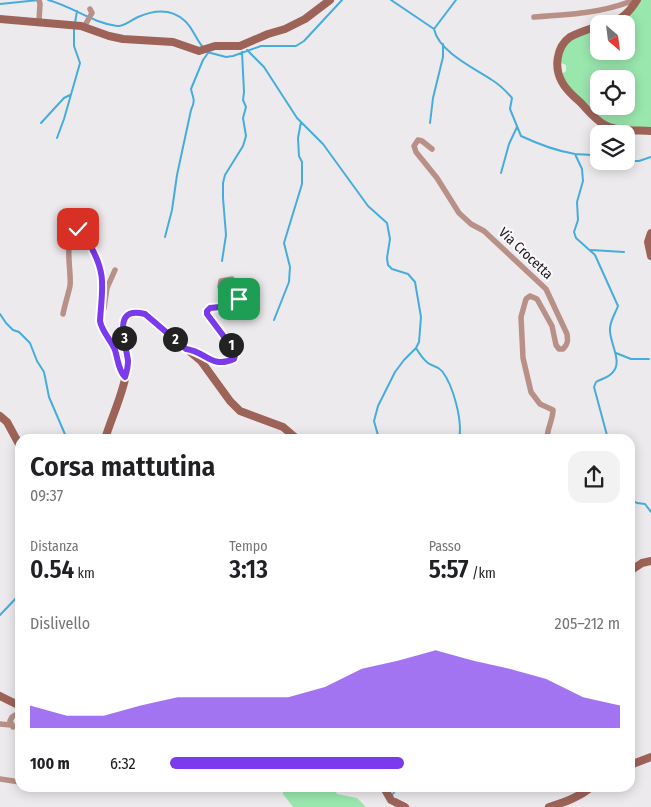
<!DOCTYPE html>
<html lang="it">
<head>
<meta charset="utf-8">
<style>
  :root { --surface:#fff; --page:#f2f2f2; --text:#202124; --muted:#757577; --accent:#7c3aed }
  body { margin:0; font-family:"Fira Sans Condensed",sans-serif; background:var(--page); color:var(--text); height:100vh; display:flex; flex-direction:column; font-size:19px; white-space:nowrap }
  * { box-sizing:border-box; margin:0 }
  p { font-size:16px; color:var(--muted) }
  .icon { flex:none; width:28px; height:28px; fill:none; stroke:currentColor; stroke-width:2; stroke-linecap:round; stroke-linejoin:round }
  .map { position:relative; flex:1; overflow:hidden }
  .sheet { position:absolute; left:15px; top:434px; width:620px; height:358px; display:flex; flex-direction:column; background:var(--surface); border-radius:15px; box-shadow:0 2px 12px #0003 }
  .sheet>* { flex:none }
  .needle { width:32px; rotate:152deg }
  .buttons { position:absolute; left:590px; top:15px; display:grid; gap:10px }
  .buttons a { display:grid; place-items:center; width:45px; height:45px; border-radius:10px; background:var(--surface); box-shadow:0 2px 12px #0003; font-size:25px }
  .pin { position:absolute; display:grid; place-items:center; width:42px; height:42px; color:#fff; margin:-21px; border-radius:10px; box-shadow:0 2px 8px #0006 }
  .km { position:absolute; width:25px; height:25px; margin:-12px; border-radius:50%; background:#222; color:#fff; font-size:14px; line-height:25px; text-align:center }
  .round { display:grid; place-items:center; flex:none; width:52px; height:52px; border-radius:15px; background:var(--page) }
  .headline { display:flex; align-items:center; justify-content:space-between; height:85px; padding:0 15px }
  h1 { font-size:28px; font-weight:600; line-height:38px }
  .stats { display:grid; grid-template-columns:repeat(3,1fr); gap:8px; height:85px; padding:5px 15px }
  .stats div { display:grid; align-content:center }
  .stats b { font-size:25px; font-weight:600 }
  .stats small { font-size:14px; font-weight:400 }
  .stats p { font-size:14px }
  .chart { height:140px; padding:10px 15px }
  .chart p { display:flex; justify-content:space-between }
  .chart svg { width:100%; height:90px; margin-top:5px; fill:var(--accent); opacity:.7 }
  ul { padding:0 15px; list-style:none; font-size:16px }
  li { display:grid; grid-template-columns:80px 60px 1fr; align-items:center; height:38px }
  li i { height:12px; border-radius:6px; background:var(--accent) }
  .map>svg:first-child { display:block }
  .green { fill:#9ae7ae; fill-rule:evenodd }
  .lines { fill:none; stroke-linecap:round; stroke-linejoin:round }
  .stream { stroke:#45addb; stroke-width:2 }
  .street { stroke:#b99087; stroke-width:5.5 }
  .secondary { stroke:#9e6358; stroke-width:8 }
  .route-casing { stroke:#fff; stroke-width:10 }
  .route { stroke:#7c3aed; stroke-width:6 }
  .labels { text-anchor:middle; stroke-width:4.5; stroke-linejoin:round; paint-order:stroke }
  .street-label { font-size:14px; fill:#1b191b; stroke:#faf7fa }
</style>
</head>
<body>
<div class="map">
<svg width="651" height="807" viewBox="0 0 651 807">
  <rect width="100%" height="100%" fill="#edeaed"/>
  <path class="green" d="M639,0H651V129C637,127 621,127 608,123C593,118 568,88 562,74L566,71V65L559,62C565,36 575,37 599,29V51H626V24H620L632,13ZM599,79H626V106H599Z
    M282,786H332L337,794L357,798L366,807H293L283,794Z"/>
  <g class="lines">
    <path class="stream" d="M48,0C72,6 92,23 117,26C124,27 131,20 138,17C154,10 171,8 185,21C192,27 196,39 202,46
      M391,0L434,29L456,0
      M0,4L39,0
      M75,23L77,11
      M434,29C439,52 474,68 492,80C500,85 506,91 512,98L510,109L521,136C538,144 557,151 575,154C584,155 591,154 599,157
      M247,50L264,67L297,118L323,144L368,206L387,223L390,239L387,258L388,265L392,269L408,274L415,282L421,317L419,342L416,348L404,360L395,372L378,406L374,421L379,439
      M207,52L226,57L233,56L261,46H296L304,41L342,0
      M41,123L64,98L70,95
      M430,123L433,98L443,57V44
      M57,138L64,119L80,63L74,46V27
      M575,154L582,169L583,181L577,202L578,220L574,232L576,238L595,255L618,306C615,314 610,321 610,329C609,342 623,361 613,372C610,377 601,379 596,382L594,387L608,439
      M620,161H639L651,157
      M501,173L509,144L517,127
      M165,237L172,210L177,175L191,110C196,99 193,99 191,89L203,60L208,53
      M591,250L624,252
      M222,261L226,235L223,198V183L225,175L243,146L246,136L243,118L246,107L243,100L244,92L242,52
      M0,314L6,323L13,330L19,332L30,343L37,361L44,372L49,397L67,439
      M274,320L289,282L290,267L284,243L302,184V162L299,156L298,138L301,122
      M416,348C419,353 424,360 428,363C433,367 438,366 442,371C453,385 463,421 459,439
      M616,353L631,359H649
      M630,499L637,503L645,504L651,512
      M0,615L20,594
      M392,795L399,786"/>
    <path class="street" d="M534,17C568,15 603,13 634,0
      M39,21L40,4L39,0
      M84,27L92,13L90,9
      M432,149L422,141L418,140L414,146L416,152L437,178L459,213L471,224L484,231L546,289L567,334C568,341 568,344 563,349H559L556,345L552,326L537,299L530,296L526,299L521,317L523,358L531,392L540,404L553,410C553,420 547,428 547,439
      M104,308L107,288L115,270
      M63,314C65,304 68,295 70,286C72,271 62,237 78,229C84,233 87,239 90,245C96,256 104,270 103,283C102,297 95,318 103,330
      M103,327L115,350L122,374L125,377
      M188,349C208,352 210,369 234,359L235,355L231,345L207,314V311L210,308L239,305L241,303L239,299L220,287L221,281L232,279
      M0,724L11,725
      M13,727L10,721L12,717L20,712
      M0,779L20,782
      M194,788L196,786"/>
    <path class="secondary" d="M0,19L81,26L109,36L123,39L173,42L199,51L215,46H240L268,34L285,29L305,19L330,0
      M608,24C622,19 629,13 637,0
      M599,26C589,29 579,32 570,37C556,47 554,68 562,82C566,90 573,96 580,102C588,110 595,120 605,125C618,132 637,130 651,131
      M651,233L648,242L651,256
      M0,416L7,422L20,446
      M105,439C112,416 124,392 127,369C130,355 118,336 123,323C127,313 136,311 145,314L201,361L230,401L240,411L283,427L297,439
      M630,571L642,563L651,561
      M0,696L20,706
      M630,765L651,757
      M383,786L391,800L405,807
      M549,807C566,802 579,797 593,786"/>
  </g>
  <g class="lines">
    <defs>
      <path id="route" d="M78,229C84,233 87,239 90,245C107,275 102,288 100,321C102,332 111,340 115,350C118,359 118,370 125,377C127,371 128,366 128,361C126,343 111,305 145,314L186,349C207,352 211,369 234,359L235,355L234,350L207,314V311L210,308L239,305L241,303L239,299"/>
    </defs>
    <use href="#route" class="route-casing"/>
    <use href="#route" class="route"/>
  </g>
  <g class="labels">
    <g class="street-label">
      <text transform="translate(526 253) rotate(43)" y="5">Via Crocetta</text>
    </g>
  </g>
</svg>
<div class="buttons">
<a><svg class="needle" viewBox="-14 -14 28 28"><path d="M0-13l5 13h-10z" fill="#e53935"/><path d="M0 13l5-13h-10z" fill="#757577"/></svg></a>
<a><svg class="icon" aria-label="locate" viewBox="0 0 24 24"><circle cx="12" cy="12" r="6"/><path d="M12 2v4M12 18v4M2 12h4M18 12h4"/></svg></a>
<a><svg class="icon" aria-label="layers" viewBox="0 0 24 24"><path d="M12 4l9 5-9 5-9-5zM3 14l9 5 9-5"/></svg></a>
</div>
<div class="pin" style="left:239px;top:299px;background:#1e9e55"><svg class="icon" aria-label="arrive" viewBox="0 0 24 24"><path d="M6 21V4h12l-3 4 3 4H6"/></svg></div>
<div class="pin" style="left:78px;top:229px;background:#d93025"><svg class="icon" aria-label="check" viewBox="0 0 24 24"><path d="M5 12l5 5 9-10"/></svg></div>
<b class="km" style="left:231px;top:345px">1</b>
<b class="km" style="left:175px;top:339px">2</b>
<b class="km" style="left:124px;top:338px">3</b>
<section class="sheet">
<div class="headline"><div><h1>Corsa mattutina</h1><p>09:37</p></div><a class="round"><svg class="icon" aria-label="share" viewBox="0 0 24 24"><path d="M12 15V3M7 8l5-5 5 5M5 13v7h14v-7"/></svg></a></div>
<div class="stats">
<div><p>Distanza</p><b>0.54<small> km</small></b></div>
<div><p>Tempo</p><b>3:13</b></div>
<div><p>Passo</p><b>5:57<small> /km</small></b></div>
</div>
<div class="chart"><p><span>Dislivello</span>205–212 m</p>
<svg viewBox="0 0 160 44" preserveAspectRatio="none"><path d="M0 44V33L10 38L20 38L30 33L40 29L50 29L60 29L70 29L80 24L90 15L100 11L110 6L120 11L130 15L140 20L150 29L160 33V44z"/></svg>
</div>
<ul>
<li><b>100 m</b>6:32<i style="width:52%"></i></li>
</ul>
</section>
</div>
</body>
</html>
